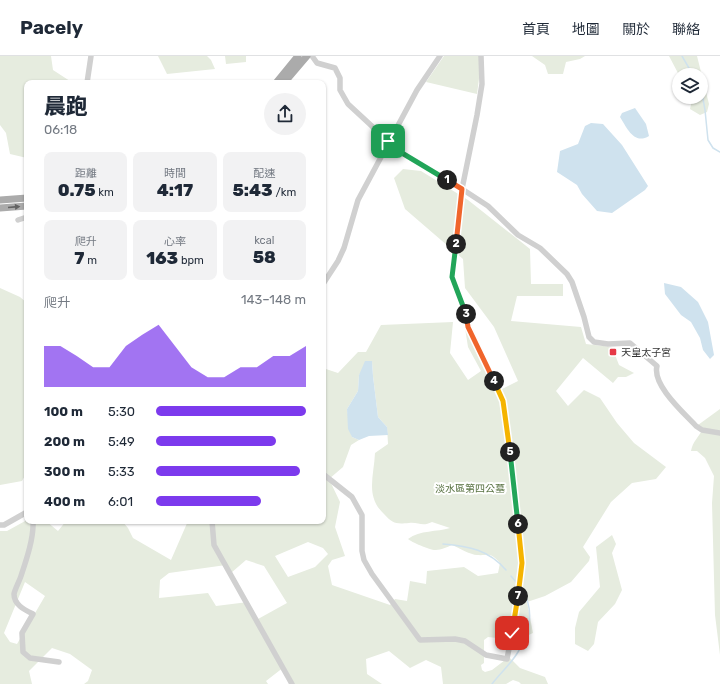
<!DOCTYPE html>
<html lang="zh-TW">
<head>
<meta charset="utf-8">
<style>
  :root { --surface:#fff; --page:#f2f2f3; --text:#1f2937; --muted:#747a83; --line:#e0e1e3; --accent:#7c3aed }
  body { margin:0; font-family:Rubik,"Noto Sans TC",sans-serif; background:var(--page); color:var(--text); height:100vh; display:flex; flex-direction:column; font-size:15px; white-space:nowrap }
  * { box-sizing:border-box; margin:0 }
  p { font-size:13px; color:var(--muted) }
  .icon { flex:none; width:22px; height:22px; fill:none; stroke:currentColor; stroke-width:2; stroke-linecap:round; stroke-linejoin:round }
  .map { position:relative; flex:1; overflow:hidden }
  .side { position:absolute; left:24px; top:24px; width:302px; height:444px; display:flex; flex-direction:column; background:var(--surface); border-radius:8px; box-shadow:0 1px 3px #0004 }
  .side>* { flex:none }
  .controls { position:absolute; left:672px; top:12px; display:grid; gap:8px }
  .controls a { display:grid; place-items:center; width:36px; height:36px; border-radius:50%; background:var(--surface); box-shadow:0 1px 3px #0004; font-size:20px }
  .pin { position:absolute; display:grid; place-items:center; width:34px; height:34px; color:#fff; margin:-17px; border-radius:8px; box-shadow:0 2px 6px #0006 }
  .km { position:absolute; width:20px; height:20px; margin:-10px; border-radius:50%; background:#222; color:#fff; font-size:11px; line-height:20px; text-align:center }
  .round { display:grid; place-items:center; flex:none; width:42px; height:42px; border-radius:21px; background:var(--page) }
  .summary { display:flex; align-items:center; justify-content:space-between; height:68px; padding:0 20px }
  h1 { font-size:22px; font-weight:800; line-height:30px }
  .metrics { display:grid; grid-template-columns:repeat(3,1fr); gap:6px; height:68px; padding:4px 20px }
  .metrics div { display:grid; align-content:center; border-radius:8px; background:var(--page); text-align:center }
  .metrics b { font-size:17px; font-weight:800 }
  .metrics small { font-size:11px; font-weight:400 }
  .metrics p { font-size:11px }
  .chart { height:112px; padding:8px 20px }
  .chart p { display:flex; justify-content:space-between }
  .chart svg { width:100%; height:72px; margin-top:4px; fill:var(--accent); opacity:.7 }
  ul { padding:0 20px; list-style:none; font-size:13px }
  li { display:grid; grid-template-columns:64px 48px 1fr; align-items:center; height:30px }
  li i { height:10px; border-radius:5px; background:var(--accent) }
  header { display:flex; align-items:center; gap:24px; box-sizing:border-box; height:56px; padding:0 20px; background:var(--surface); border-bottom:1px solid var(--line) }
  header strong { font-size:19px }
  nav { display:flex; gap:22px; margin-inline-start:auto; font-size:14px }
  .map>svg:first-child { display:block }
  .green { fill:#e6ecdf; fill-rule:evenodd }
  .water { fill:#cfe2ee }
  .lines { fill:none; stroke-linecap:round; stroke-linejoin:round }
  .stream { stroke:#cfe2ee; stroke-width:1.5 }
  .minor { stroke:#d0d0d0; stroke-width:5.5 }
  .major { stroke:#ababab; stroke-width:7 }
  .oneway { fill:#636363 }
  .split-1-casing { stroke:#fff; stroke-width:8 }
  .split-2-casing { stroke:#fff; stroke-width:8 }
  .split-3-casing { stroke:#fff; stroke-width:8 }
  .split-4-casing { stroke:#fff; stroke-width:8 }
  .split-5-casing { stroke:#fff; stroke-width:8 }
  .split-6-casing { stroke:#fff; stroke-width:8 }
  .split-7-casing { stroke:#fff; stroke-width:8 }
  .split-8-casing { stroke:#fff; stroke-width:8 }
  .split-1 { stroke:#22a559; stroke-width:5 }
  .split-2 { stroke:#f0652b; stroke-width:5 }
  .split-3 { stroke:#22a559; stroke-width:5 }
  .split-4 { stroke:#f0652b; stroke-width:5 }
  .split-5 { stroke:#f5b400; stroke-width:5 }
  .split-6 { stroke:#22a559; stroke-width:5 }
  .split-7 { stroke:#f5b400; stroke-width:5 }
  .split-8 { stroke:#f5b400; stroke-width:5 }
  .poi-dot { fill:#e63946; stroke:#fff; stroke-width:1.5 }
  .labels { text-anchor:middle; stroke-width:4; stroke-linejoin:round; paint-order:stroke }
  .poi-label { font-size:10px; fill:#333; stroke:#fff; text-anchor:start }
  .park-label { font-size:10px; fill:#56703f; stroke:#fff }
</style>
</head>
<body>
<header>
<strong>Pacely</strong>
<nav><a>首頁</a><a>地圖</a><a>關於</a><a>聯絡</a></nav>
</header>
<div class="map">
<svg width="720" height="628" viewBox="0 0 720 628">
  <rect width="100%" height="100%" fill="#fff"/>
  <path class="green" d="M0,0H51L53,14L73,27H27V102L10,98L6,77L0,69Z
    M158,0H207L211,4L215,13L167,18Z
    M225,0H246V6L226,8Z
    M444,0H482L477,38L426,26Z
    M532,0H585L580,3L566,6L563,18H548L545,9Z
    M669,0H697L709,48L707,56L700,59L690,53L692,44L691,41H701V19H679Z
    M403,113L421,115L468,144L530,193L531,228H563V240H517L511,265L581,271L586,288L612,291L619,309L634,317L626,321H618L613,327L583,302L556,335L568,350L584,334L600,342L617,367L634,387L666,411L656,423L632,427L611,446L583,491L590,501L589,505L571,526L545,540L527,546L533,577L520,583L519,587L516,589L506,583L488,581L484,584V607L481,609L482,614L485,616L492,614L509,601L520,612L545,621L548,628H521L519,626L513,624L506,628H443L441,611L426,604L410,612L389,595L366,603L367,618L382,628H293L284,611L266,625L268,628H84L88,625L92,614L70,598L52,592L29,615L32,628H0V475H7L27,464V465H46L58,475L66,465H122L128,472L133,482L171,504L188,465H323V312L338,317L358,296H366L381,269L453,266L450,297L468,324L481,315L468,291L465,272L498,335L518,325L494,271L465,232L463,203L405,153L394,122ZM372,305L373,320L378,361L387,371L388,388L375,397C374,420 365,440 384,458C393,468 396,468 409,467C419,466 422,471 432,466L450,472C437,476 420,474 408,483C411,486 432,495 436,494C441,494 447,491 452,489C459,492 471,499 477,499C489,500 489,495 500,507L498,517L478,520L464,511L427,515L426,528L410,525L407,545L395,543L390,549L332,529L328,510L332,504L345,500L335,471L340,446L329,423L343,411L351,389L359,384L352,381L347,353L358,335L359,319ZM308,486L323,492L328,498L315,511L288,521L275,500ZM246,504L264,510L287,547L258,563L248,546L216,550L208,537L159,542L160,524L169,517L226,509L231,517ZM25,526L45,540L17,588L10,586L4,577Z
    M0,232L20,241L27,247V416L22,425L0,429Z
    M720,353V599L715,559L712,447L714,420L705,402L697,395H691C693,385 698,382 703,373L698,369Z
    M612,479L616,488L612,497L622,534L615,548L598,566L594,588L588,595L575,588V572L579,556L600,531L596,491Z"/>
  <path class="water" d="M635,52L646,68L649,80C634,89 627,72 620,61L622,57Z
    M591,67L603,68L622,89L648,130L645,134L612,157L597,155L582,138L577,129L557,116L560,95L578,88L585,70Z
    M664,227L681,231L698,246L708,266L714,299L710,303L703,294L700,282L691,266L681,259L665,238Z
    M365,305H372L373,320L378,361L387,371L388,379L369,380L359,384L352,381L348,373L347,353L358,335L359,319Z"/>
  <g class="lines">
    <path class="stream" d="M682,0L693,19
      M701,32L705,54L708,84L713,92L720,96
      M443,488C469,490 489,494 506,514
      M511,520L516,526
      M492,628C500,617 511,608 518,596C530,577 535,554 522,534"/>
    <path class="minor" d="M312,0L317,7L335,12L340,22V34L348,48L388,85
      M87,27L91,0
      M387,88L462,133L488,150L518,179L540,192L567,218L572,226L584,261L589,281L594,286L608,288L630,287L657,310C652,329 684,357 696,370L702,374L720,377
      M18,164L27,161
      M323,228L338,205L344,192L358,144L417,34L440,0
      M323,418L352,441L362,459V495L364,504L372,518L420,584L455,583L465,585L486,599L507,603L512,577L522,507L514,425L503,345L469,271L465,257L452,221L462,133L477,59L482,28L481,0
      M33,465C34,482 26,505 21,520C19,526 15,533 14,538C14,549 25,554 33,558L22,577L23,596L30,602L59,606
      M212,465L214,489L292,628
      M0,469H4L27,456"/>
    <path class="major" d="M276,27L298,0
      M284,27L307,0
      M0,144L27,142
      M0,152L27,150"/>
  </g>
  <defs><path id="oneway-solid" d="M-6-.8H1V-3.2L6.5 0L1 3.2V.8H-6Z"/></defs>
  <use class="oneway" href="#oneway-solid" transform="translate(14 151) rotate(-5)"/>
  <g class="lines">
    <defs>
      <path id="split-1" d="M388,85L387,88L447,124"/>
      <path id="split-2" d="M447,124L462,133L456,188"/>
      <path id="split-3" d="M456,188L452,221L466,258"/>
      <path id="split-4" d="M466,258L468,271L494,325"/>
      <path id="split-5" d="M494,325L503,345L510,396"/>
      <path id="split-6" d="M510,396L518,468"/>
      <path id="split-7" d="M518,540L522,507L518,468"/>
      <path id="split-8" d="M512,577L518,540"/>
    </defs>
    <use href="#split-1" class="split-1-casing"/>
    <use href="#split-2" class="split-2-casing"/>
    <use href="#split-3" class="split-3-casing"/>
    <use href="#split-4" class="split-4-casing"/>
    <use href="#split-5" class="split-5-casing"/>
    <use href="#split-6" class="split-6-casing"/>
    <use href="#split-7" class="split-7-casing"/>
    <use href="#split-8" class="split-8-casing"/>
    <use href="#split-1" class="split-1"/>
    <use href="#split-2" class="split-2"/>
    <use href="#split-3" class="split-3"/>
    <use href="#split-4" class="split-4"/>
    <use href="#split-5" class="split-5"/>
    <use href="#split-6" class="split-6"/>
    <use href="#split-7" class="split-7"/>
    <use href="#split-8" class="split-8"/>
  </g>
  <rect class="poi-dot" x="609" y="292" width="8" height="8" rx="2"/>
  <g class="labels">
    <g class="poi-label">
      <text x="621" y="300">天皇太子宮</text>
    </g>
    <g class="park-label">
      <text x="470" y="436">淡水區第四公墓</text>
    </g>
  </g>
</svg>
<div class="controls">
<a><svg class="icon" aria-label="layers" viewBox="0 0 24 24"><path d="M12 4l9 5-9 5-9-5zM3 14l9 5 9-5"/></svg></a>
</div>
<div class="pin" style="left:388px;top:85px;background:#1e9e55"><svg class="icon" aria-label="arrive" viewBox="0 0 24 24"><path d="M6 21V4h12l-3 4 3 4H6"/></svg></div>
<div class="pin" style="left:512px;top:577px;background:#d93025"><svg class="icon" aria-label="check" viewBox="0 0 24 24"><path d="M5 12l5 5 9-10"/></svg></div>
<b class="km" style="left:447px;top:124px">1</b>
<b class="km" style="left:456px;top:188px">2</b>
<b class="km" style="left:466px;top:258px">3</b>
<b class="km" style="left:494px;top:325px">4</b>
<b class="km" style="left:510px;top:396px">5</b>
<b class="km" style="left:518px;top:468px">6</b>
<b class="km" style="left:518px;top:540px">7</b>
<section class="side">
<div class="summary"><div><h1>晨跑</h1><p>06:18</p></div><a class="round"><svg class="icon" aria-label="share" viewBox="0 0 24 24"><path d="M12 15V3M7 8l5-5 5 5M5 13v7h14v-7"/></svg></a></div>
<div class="metrics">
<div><p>距離</p><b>0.75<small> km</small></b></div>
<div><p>時間</p><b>4:17</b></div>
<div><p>配速</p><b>5:43<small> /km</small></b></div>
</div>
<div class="metrics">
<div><p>爬升</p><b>7<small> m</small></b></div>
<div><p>心率</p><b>163<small> bpm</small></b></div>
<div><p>kcal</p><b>58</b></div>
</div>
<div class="chart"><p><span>爬升</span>143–148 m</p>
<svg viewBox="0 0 160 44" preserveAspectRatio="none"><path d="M0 44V19L10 19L20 25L30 32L40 32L50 19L60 12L70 6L80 19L90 32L100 38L110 38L120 32L130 32L140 25L150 25L160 19V44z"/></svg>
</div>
<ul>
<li><b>100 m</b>5:30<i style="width:100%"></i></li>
<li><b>200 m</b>5:49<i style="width:80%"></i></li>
<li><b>300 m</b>5:33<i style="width:96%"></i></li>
<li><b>400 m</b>6:01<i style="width:70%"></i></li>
</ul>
</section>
</div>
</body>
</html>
